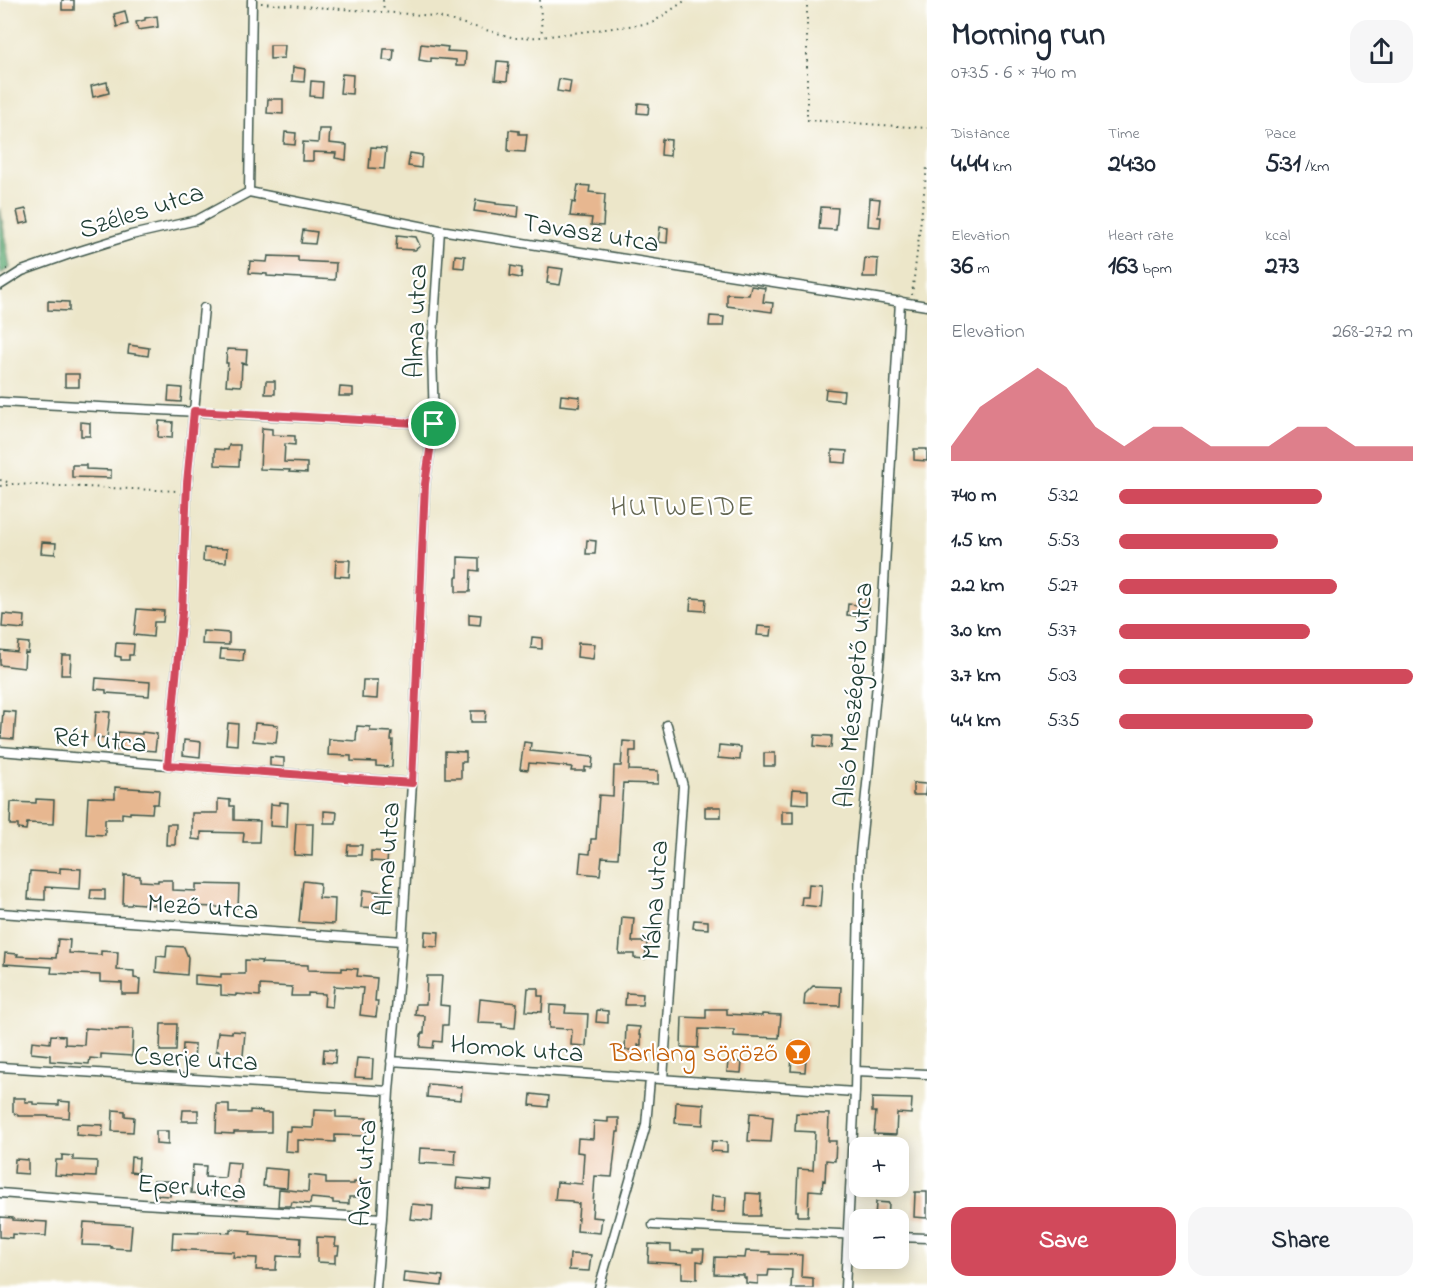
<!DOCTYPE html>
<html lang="en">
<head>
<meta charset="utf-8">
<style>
  :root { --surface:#fff; --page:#f6f6f7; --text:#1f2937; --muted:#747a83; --accent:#d1495b }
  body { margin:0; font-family:"Indie Flower",sans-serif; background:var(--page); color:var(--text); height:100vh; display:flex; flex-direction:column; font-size:22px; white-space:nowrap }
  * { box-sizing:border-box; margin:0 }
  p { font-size:20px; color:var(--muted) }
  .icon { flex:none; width:33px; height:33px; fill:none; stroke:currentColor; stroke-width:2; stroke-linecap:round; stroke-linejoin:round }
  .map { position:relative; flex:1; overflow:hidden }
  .side { display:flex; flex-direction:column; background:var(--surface); width:510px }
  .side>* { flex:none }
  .tools { position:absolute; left:849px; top:1137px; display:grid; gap:12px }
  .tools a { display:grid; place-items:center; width:60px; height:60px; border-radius:12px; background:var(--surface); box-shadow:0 3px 15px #0003; font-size:30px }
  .pin { position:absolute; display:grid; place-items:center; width:51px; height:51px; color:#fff; margin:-26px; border:3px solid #fff; border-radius:50%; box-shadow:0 2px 6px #0007 }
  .round { display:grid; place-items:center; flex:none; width:63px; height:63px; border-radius:18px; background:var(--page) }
  .head { display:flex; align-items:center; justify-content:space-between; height:102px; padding:0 24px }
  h1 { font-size:33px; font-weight:700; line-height:45px }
  .stats { display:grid; grid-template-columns:repeat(3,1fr); gap:9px; height:102px; padding:6px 24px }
  .stats div { display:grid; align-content:center }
  .stats b { font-size:26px; font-weight:700 }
  .stats small { font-size:16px; font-weight:400 }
  .stats p { font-size:16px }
  .chart { height:168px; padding:12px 24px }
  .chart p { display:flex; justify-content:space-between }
  .chart svg { width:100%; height:108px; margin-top:6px; fill:var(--accent); opacity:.7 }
  .cta { display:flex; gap:12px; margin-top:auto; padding:12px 24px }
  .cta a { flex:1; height:69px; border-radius:18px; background:var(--accent); color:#fff; font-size:24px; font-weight:700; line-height:69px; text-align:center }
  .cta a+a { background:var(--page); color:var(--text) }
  ul { padding:0 24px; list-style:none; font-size:20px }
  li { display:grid; grid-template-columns:96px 72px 1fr; align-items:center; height:45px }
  li i { height:15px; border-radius:8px; background:var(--accent) }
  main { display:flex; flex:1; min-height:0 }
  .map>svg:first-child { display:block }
  .forest { fill:#61ac76; stroke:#407455; stroke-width:1.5 }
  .building { fill:#e7b790 }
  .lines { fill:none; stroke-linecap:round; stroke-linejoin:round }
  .minor-casing { stroke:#3e564a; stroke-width:11 }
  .path { stroke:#3e564a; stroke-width:2; stroke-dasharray:1.5 4.5; stroke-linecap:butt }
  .minor { stroke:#fff; stroke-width:8 }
  .route-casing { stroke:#fff; stroke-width:12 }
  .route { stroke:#d1495b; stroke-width:8 }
  .labels { text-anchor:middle; stroke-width:4.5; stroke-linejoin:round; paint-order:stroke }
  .street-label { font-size:27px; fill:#1f3d34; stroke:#fff }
  .food-label { font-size:27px; fill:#c56008; stroke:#fff; text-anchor:end }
  .neighbourhood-label { font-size:28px; letter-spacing:1.5px; fill:#656854; stroke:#fff }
</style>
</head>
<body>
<main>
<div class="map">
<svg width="927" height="1288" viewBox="0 0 927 1288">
  <rect width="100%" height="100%" fill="#fff"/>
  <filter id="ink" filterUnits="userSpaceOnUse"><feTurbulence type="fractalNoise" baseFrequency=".0167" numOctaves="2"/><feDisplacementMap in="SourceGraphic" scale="12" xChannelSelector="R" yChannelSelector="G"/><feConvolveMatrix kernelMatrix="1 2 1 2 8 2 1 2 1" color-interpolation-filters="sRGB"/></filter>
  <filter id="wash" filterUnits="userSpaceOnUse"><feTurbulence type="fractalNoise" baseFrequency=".008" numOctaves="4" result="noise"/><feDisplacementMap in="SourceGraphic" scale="24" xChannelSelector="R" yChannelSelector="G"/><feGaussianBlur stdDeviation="1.35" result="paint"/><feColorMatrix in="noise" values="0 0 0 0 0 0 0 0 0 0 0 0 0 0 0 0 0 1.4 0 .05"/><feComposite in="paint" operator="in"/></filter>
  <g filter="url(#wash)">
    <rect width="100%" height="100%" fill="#ece6c9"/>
    <path class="forest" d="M0,208L10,268L0,274Z"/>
    <g id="blocks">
      <path class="building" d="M62,0H74V10H62Z
        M125,11L128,24L117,27L114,14Z
        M157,16L158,27L138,30L136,22L145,20V18Z
        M421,44L448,47L447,51L466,52L465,66H456V60L431,58V62L419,60Z
        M270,45H285L284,58L270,59Z
        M384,49H394L393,61L383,60Z
        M497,61L509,62L507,81L495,80Z
        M293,67L305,69L304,82L292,81Z
        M342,74L353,75L352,94L340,93Z
        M559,79L571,81L569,93L557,91Z
        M311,81L323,82L322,97L310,96Z
        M107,82L109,93L93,97L91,86Z
        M268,99H283V114L267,113Z
        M638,103L649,104L648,114L637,113Z
        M319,129H330L329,143L347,145L346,160L335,158L336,153L313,152V161H302L303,142L318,143Z
        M509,130L519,131V134H527L525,152L508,151Z
        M285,132L296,133L295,145L284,144Z
        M662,139L671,140L670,156L661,155Z
        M371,147L386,148L384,169L369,168Z
        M410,153L422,155L421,168L408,166Z
        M578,185L590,186L589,192L605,194L603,226L591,225L592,218L570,216L572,202L575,203Z
        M870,198L880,199L878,217H881L880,227L868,226Z
        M476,200L496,203V204L519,206L518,217L474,211Z
        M821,207L838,208L836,230L819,229Z
        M26,209L29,222L20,224L17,211Z
        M660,227L668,228L667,243L658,242Z
        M303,230L317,232L315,244L301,243Z
        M397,235L416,237L420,246L415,250L396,249Z
        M455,255L465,256L464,268L454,267Z
        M268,256L298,257V261L336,263L335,280L267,276V274L249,273L250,261L267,262Z
        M865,258L878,259L877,277H863Z
        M511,266L522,268L521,278L510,276Z
        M549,267L563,269L560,285L547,283Z
        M751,286L765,288L763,302L773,303L772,312L727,306V294L749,295Z
        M48,301L69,302V311L48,310Z
        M710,316L724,317L723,326H709Z
        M129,345L149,348L148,356L128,353Z
        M227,349L247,350L246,364L242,363L241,386L226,385L228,363H226Z
        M65,374H79V387H65Z
        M266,381H275V394H265Z
        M169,387L182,388L181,402L168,401Z
        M340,387L353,388V396H339Z
        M826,389L844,391L843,401L825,399Z
        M561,395L580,397L579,407L560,405Z
        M159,421L173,422L172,438L158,437Z
        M81,422L90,423V436H81Z
        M262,428L272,429V435L295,436V445L285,444L284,462L307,463V473L289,472L290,470L260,469Z
        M229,445H240L239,466L215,465V449L228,450Z
        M914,449H927V461L914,460Z
        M832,450L847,451L846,463L832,462Z
        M72,465H86V469L111,470V478L72,477Z
        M587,540L596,541L595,554H586Z
        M42,542L56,543L55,554L41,553Z
        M204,548L227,549L226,562L203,561Z
        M458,557L479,558V571L471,570L470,592H456V577H458Z
        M336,560H350L349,577L335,576Z
        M691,598L706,599L705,611L690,610Z
        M860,599L870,600L868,620L858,619L859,616L847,615L848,604L859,605Z
        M137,609L164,611L163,622H154L153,637L134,635Z
        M3,614L25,616L24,629L2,627Z
        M469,614L481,615L480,625L469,624Z
        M758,626L772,627L771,636L757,635Z
        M203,631L229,633V645L202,644Z
        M532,637L542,638V649L531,648Z
        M18,642L29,643L28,653L25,652L24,668L0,665V650L17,652Z
        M116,643L134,644L133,655H129V660H121V657L115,656Z
        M578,643L595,644L593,659L577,657Z
        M221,649L244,650L243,661L220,659Z
        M62,655H71L70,675H61Z
        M96,678L150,682L149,696L106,693V690L95,689Z
        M363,680H378L377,699L362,698Z
        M3,711L16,712L14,739L1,738Z
        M96,711L110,712L107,738L94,737Z
        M471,711H486L485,722H471Z
        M228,723L238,724L237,745L226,744Z
        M255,723L278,725L276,743L253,741Z
        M357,726L370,727V731L392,732L391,740H393L392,767L376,766V762L351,761V756L328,755L329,739L356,741Z
        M118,732L142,734V732L157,734L155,751L132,749V750H116Z
        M815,735L832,736L831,748L814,746Z
        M184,740L201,742L200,757L183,755Z
        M623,741L636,742V751H630L629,770L658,771V784L623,783L618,858L602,857L600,875L579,873L581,853L590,854L591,839H596L599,795L613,796L614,766H621Z
        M524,742L531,743L530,751L593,757L592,768L585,767V771H571L572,767L529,763L528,770L520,769Z
        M719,745L741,747L740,760L718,758Z
        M445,751L466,752V762H461V778H445Z
        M764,753H775V766H764Z
        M270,757L284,758V767L270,766Z
        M913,783L926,784L925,795H913Z
        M115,787L159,790L158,804H153L152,813L130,812V814L122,813V819H105V835L86,834L88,797L115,798Z
        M793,789L808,790V804L792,803Z
        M36,799L54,800L53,824L27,823L26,830L18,829V825H10L11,802L36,803Z
        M218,799L230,800V806H234V820L260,821L259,842H243L244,833L201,832V840L192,839V813H218Z
        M280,802L288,803L287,827L270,826L271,804L280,805Z
        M705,807H721V817H705Z
        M324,811L337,812L336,823H324Z
        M782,811H793V824H782Z
        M296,823H313L312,856L294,855Z
        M167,824H176L175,845H166Z
        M348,845H362L361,855H347Z
        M371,851L388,852L387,862L371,861Z
        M60,868L81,869L80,889L45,887V900L28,899L30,871L60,873Z
        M124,875L140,876V881L158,882V880H172V890L196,891V884L239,885L238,908L168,905V908H156V905L132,903L131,905H123Z
        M303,881L320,883L319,898L335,899L334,924L299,922Z
        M809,884L822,885L820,907L801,905L802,897H808Z
        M91,890H105V900L90,899Z
        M363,890L382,892L381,908L361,907Z
        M622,917L634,918L632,942H647L645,959L634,958V954H619Z
        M694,920L708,921V929L693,928Z
        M425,931L439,932L438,947L424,946Z
        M58,939L70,940L69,953L101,955V951L118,952L117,970L134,971V978L140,979L139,994H122V983L100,982V975L51,973L52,967L4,964L5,953L18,954L17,956L56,958Z
        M167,946L184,947L188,957L187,975L156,972L157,956L166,957Z
        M245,960L262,961L261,963L308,965V970L342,971V968L358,969L357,976L377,978L375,1001H378L376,1017L360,1015L363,988L334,986L332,1007L324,1006L325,994L308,993V996H291L292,987L260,985V996L236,994V996L221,995V986L195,984V975L221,977V974H245Z
        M427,976H442L440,1005L449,1006L448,1025H443L442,1042L434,1041L433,1048L420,1047L421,1035L422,1033H424L425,1016L415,1015L416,1004H426Z
        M813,986L841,987L840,1006L804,1005L805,994Z
        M528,988H538V996H543L542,1012L526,1011Z
        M626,993L643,994L642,1005H625Z
        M480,999L517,1003L515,1028L502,1027V1024L478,1023Z
        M550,1005L566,1006L565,1013L588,1014L586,1046L571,1045L572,1030L570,1029L549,1028Z
        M706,1009H727V1014L762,1016V1014L781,1015L779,1038L734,1036V1030L699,1029L698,1048L681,1047L682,1017L706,1018Z
        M597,1010L608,1011V1023L596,1022Z
        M161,1024H177L176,1051H160Z
        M626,1026L640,1027L639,1035H641V1045H638V1050H625Z
        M85,1028L118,1030L119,1029H133L132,1056L101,1054V1059L90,1058L89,1064L50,1061V1055L31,1053L32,1041L50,1043L51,1035L65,1036V1044L84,1045Z
        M232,1031L245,1032L243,1056H232V1058L219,1057V1051H216L218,1032L232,1033Z
        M793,1041L807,1042L805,1072L791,1071Z
        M183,1044L195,1045L194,1062L182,1061Z
        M324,1049L336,1050L335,1063L323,1062Z
        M357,1058L373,1059L372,1078L355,1077Z
        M728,1061L742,1062L741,1073L727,1072Z
        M428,1084L462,1087L461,1100L427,1097Z
        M531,1094L549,1096L548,1107L530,1105Z
        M13,1098H25V1102H33V1104L59,1105V1101L70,1102L69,1118L45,1116H19L13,1112Z
        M872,1098L912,1099L911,1114L897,1113L896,1135L874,1134L876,1112H872Z
        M676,1102L704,1104L703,1125L675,1123Z
        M217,1104H229V1113H250V1110L262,1111V1113H271V1132H234V1134L216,1133Z
        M113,1110L125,1111V1116L134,1117L133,1132L112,1131Z
        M183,1110H198V1121H182Z
        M314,1110L336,1111V1117L367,1118L366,1136L335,1135V1142L298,1140V1152L285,1151L286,1131H291V1127L313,1128Z
        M750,1113L765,1114V1116L773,1117L771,1142L748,1141Z
        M796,1113L829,1114L828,1141H836L835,1161L826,1160L825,1181L823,1180L822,1191L809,1190L808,1216H798V1211H796L798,1169L813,1170L815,1132L795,1131Z
        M608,1118H619V1132H617L612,1177L595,1176L592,1217L602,1218L600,1233L577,1231L579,1204L572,1203V1201L555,1200L557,1182L582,1184L584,1153L577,1152L578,1138L593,1139L594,1121L608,1122Z
        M77,1124L103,1125L102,1137L76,1135Z
        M156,1131H168V1145L156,1144Z
        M712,1141L727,1142V1152L711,1151Z
        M420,1148L456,1150L455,1165L419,1163Z
        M62,1155L73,1156V1160L97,1161L96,1177L55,1175L56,1160H62Z
        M131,1157L139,1158L138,1173L130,1172Z
        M15,1159L28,1160V1174L14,1173Z
        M227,1162L240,1163L237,1200L224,1199V1192L206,1191V1194L191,1193L193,1165L206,1166L205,1177L225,1178Z
        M265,1168L288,1170L287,1188L263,1186Z
        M309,1175L326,1177V1184H354V1182L368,1183V1197H349V1204L333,1203V1200L311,1198L310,1204L292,1202L291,1206H278L279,1189L308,1192Z
        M457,1178L492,1181L491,1190L456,1188Z
        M154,1181H171L170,1196L154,1195Z
        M915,1192H927V1218L914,1217Z
        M746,1193L761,1194L760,1216H745Z
        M712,1196L726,1197L725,1212H711Z
        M876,1202L889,1203L888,1220H875Z
        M412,1204L433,1206L432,1221L410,1219Z
        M0,1217L13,1218V1220L47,1222L46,1236L12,1234V1238L0,1237Z
        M84,1222L132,1225L130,1249L111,1248V1246L82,1245Z
        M230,1229L251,1231L250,1234L301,1238L300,1257L277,1256L276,1270H256L257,1258L233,1257L234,1252L172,1249L173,1232L199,1233V1231L230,1233Z
        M317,1237L336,1238L335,1246H339L338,1255H335V1263L317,1262Z
        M649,1244L671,1245V1251L693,1252V1249H704L703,1262L697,1261V1279L682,1278V1264L648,1262Z
        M746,1251L770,1252V1254L802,1255L801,1277L813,1278V1288H791L792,1270L769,1269L768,1276H758V1284L746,1283V1278H744V1275L714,1274L715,1257L745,1258Z
        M570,1254L591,1255L589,1271L569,1270Z
        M404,1272L443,1276L442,1286L403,1282Z"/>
    </g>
  </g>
  <g filter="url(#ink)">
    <use href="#blocks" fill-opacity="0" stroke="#3e564a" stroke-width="1.5"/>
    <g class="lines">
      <defs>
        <path id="minor" d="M249,192L440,230L927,306
          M249,192L252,0
          M0,285L22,271L70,254L131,235L197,220L249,192
          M0,402L434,424
          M0,751L168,765L412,783
          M168,765L182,612L187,483L204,308
          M0,913L402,941
          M391,1061L855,1092
          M0,1067L389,1091
          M856,1071L927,1074
          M663,1079L683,786L667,725
          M0,1193L142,1204L382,1218
          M653,1225L860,1235
          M898,1237L927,1238
          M376,1288L382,1218L389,1091L402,941L412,783L425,484L434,424L432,352L440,230
          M599,1288L646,1125L650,1079
          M845,1288L855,1092L860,854L880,654L900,301"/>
      </defs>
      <use href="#minor" class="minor-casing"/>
      <path class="path" d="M383,0L384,12
        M540,0L542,36
        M807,0V120L927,128
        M261,3L435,16L515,38L542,37L652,23L686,0
        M0,269H7
        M912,295L927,167
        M0,480L11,483
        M0,486L14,484L178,491"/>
      <use href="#minor" class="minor"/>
    </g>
  </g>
  <g class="lines" filter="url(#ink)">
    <defs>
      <path id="route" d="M194,411L434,424L425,484L412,783L168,765L182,612L187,483Z"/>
    </defs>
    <use href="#route" class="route-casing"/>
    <use href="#route" class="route"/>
  </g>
  <defs>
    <symbol id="bar-disc" viewBox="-11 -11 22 22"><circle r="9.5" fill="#e8710a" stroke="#fff"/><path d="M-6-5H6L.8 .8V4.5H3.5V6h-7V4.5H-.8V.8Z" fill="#fff"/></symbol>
  </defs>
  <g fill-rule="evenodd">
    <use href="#bar-disc" x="783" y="1037" width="30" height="30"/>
  </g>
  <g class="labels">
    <g class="street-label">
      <text transform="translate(141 210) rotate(-18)" y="9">Széles utca</text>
      <text transform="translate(591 232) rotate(9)" y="9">Tavasz utca</text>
      <text transform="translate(415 321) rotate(-88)" y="9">Alma utca</text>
      <text transform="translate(853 695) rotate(-85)" y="9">Alsó Mészégető utca</text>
      <text transform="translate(100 739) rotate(5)" y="9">Rét utca</text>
      <text transform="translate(386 859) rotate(-86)" y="9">Alma utca</text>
      <text transform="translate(654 900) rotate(-86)" y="9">Málna utca</text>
      <text transform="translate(203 906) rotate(4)" y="9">Mező utca</text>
      <text transform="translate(517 1048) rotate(4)" y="9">Homok utca</text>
      <text transform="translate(196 1058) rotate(3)" y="9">Cserje utca</text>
      <text transform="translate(363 1173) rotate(-86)" y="9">Avar utca</text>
      <text transform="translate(192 1186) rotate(4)" y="9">Eper utca</text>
    </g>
    <g class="food-label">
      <text x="778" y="1061">Barlang söröző</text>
    </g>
    <g class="neighbourhood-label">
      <text x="683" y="515">HUTWEIDE</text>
    </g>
  </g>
</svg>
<div class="tools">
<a>+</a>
<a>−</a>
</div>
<div class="pin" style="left:434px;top:424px;background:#1e9e55"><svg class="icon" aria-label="arrive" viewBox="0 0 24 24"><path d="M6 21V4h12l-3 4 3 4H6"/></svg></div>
</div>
<section class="side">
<div class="head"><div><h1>Morning run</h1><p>07:35 · 6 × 740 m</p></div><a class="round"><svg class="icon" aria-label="share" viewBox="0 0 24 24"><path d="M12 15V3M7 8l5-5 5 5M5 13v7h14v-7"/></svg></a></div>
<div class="stats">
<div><p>Distance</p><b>4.44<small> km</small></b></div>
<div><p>Time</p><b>24:30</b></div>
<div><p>Pace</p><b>5:31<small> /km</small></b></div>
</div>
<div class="stats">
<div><p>Elevation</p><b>36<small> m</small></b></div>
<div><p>Heart rate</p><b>163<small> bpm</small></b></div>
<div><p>kcal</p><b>273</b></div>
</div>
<div class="chart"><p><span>Elevation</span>268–272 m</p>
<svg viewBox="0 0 160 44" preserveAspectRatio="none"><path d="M0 44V38L10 22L20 14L30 6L40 14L50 30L60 38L70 30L80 30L90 38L100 38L110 38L120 30L130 30L140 38L150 38L160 38V44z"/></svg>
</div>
<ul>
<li><b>740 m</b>5:32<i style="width:69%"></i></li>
<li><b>1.5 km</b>5:53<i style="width:54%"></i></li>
<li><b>2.2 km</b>5:27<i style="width:74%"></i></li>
<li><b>3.0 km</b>5:37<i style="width:65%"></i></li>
<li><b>3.7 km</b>5:03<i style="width:100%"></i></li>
<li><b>4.4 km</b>5:35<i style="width:66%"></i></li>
</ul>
<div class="cta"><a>Save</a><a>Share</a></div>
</section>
</main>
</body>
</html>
